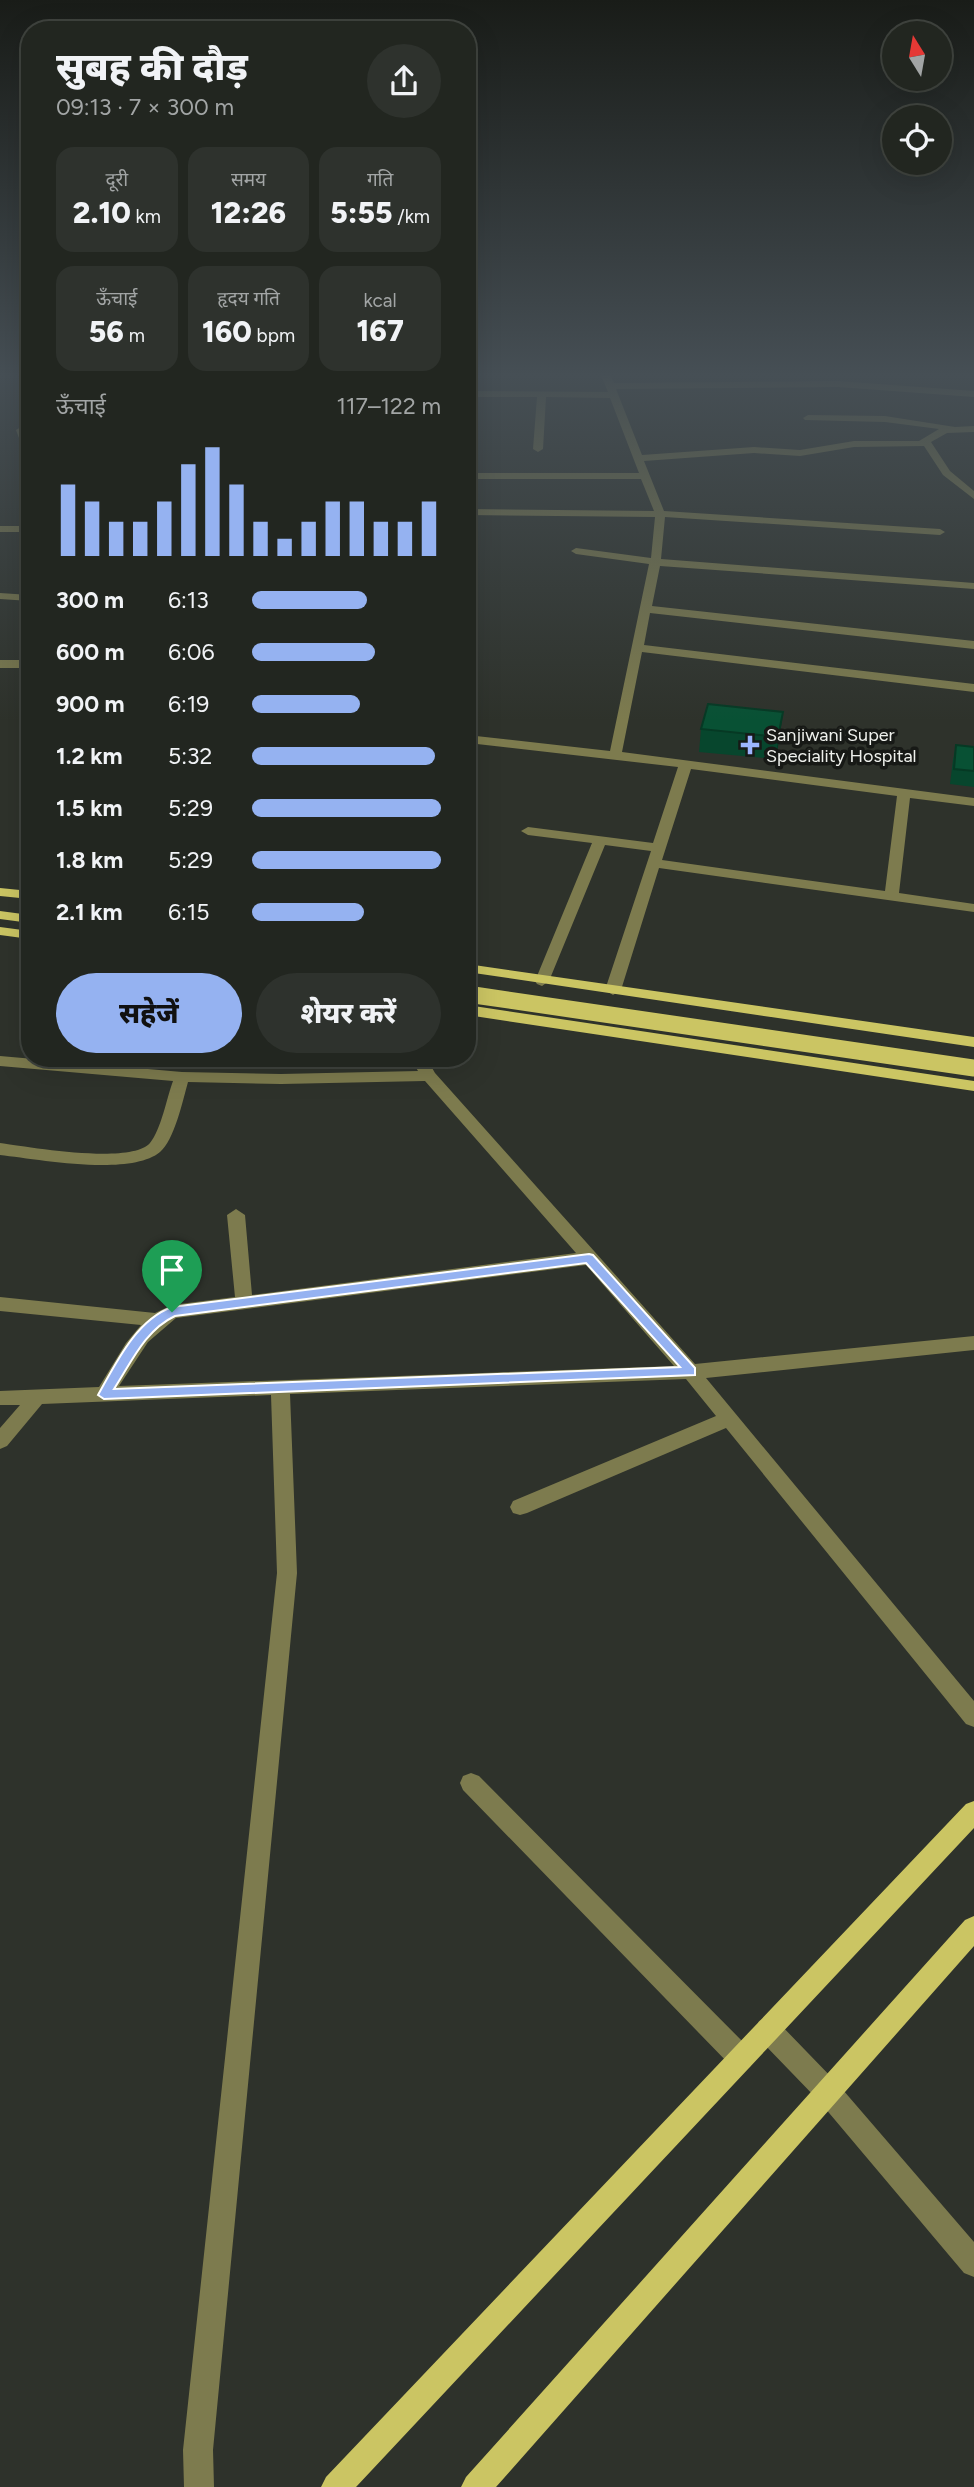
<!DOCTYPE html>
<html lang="hi">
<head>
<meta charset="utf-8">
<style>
  :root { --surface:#222620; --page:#2e322d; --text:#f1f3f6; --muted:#a2a5a5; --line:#3f433e; --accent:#95b2f1 }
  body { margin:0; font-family:Figtree,"Noto Sans Devanagari",sans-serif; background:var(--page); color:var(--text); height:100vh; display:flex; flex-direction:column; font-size:26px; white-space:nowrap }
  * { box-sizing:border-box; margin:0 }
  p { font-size:23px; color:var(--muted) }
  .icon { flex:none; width:38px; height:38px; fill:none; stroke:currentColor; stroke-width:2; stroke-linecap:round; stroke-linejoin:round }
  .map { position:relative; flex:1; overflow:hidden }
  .drawer { position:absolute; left:21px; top:21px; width:455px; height:1046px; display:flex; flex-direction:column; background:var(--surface); border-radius:28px; box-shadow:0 7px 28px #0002,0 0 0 2px var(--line) }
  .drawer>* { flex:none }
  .needle { width:46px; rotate:349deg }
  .fabs { position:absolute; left:882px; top:21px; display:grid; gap:14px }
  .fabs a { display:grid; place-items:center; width:70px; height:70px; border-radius:50%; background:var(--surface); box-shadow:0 7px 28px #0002,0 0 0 2px var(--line); font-size:35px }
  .pin { position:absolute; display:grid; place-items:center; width:60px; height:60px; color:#fff; margin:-72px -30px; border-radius:50% 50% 50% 0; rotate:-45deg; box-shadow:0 0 7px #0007 }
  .pin .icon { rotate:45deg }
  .round { display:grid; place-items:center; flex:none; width:74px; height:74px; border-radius:37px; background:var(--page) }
  .headline { display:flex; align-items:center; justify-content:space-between; height:119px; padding:0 35px }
  h1 { font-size:38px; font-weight:800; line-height:52px }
  .stats { display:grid; grid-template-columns:repeat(3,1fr); gap:10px; height:119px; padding:7px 35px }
  .stats div { display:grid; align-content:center; border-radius:18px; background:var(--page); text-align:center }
  .stats b { font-size:30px; font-weight:800 }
  .stats small { font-size:19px; font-weight:400 }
  .stats p { font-size:19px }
  .chart { height:196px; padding:14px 35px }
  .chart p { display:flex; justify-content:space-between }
  .chart svg { width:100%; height:126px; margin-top:7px; stroke:var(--accent); stroke-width:6 }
  .primary-button { display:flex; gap:14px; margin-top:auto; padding:14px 35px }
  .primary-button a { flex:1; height:80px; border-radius:42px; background:var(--accent); color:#111; font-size:28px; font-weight:800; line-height:80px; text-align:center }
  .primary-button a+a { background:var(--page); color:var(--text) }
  ul { padding:0 35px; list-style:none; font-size:23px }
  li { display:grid; grid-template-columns:112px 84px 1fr; align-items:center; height:52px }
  li i { height:18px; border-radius:9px; background:var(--accent) }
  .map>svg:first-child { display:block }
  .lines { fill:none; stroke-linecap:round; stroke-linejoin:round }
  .minor { fill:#7d7b4e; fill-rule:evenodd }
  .major { fill:#cbc563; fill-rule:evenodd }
  .major-bridge { stroke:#cbc563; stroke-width:17 }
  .wall { fill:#07462d }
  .shaded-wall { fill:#063924 }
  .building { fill:#085134; stroke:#063924; stroke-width:2 }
  .route { fill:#95b2f1; stroke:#fff; stroke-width:2; fill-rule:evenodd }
  .poi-dot { fill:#9db4fd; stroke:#171916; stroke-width:2.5 }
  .labels { text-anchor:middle; stroke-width:7; stroke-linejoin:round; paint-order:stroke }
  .far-poi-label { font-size:18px; fill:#eff1ed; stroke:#171916; text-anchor:start }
</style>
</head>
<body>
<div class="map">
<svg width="974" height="2487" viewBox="0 0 974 2487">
  <rect width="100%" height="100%" fill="#2e322b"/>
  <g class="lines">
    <path class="minor" d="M600,373H610L614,383L838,381L974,391V397L838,387L616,389L642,455L754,447L800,450L854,441H919L939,429L885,422L805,420L803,418L808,415L885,416L955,427L974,426V432L947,433L931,442L950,471L974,491V499L943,475L924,446L854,447L800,456L754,453L644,461L664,511L940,529L945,532L940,535L665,517L661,559L974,583V589L660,566L652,606L974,641V649L650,613L644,645L974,684V692L642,652L622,752L974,798V806L910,798L899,893L974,904V912L659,868L621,990L613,995L605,990L651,851L605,845L549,981L542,986L537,984L535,981L592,843L528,835L521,831L528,827L653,843L678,767L477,744L473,761L467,765V735L610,751L649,564L576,554L571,551L576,548L651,558L655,517L467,515V509L654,511L641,479H467V473H639L610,398L546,397L543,449L538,452L533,449L537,397H467V391L608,392ZM691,769L897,796L885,891L662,860Z
      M21,427C31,432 30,447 30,457L25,454L16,430Z
      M0,526H30V532H0Z
      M0,593L30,595V601L0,599Z
      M0,660H30V668H0Z
      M0,1056L182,1072L281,1074L418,1071L411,1059H427L435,1073L695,1364L974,1336V1350L706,1378L974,1701V1727L966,1724L726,1428L527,1513L520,1515L513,1513L510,1507L513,1501L716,1416L686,1379L290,1394L297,1573L213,2450L214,2487H184L183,2450L277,1573L271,1395L42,1404L7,1446L0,1449V1428L20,1405H0V1391L99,1387L126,1343L141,1325L0,1311V1297L155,1313L172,1305L235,1297L227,1215L236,1209L245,1215L252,1295L576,1253L425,1081L281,1084L188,1082C183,1100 174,1141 160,1152C130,1177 37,1159 0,1155V1143C29,1147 131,1165 150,1143C161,1130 167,1097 173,1081L0,1066ZM586,1265L674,1366L119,1386L148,1342L176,1318Z
      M471,1773L479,1776L750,2049L754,2058L750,2067L741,2071L732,2067L463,1790L460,1783L463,1776Z
      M768,2017L777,2021L837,2083L974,2242V2277L964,2273L819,2101L759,2039L755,2030L759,2021Z"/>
    <path class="major" d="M0,888L30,891V899L0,896Z
      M0,911L30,915V923L0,919Z
      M0,927L30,931V939L0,935Z
      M467,964L974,1037V1047L467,972Z
      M467,1005L974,1081V1091L467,1015Z
      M974,1801V1828L356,2487H321L326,2477L966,1804Z
      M974,1916V1946L496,2487H461L466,2477L965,1920Z"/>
    <path class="major-bridge" d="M467,994L974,1068"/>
  </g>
  <path class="wall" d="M701,729L780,734L776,759L699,752Z
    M956,745L974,747V787L950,784L953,760Z"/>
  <path class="shaded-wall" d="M783,712L780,734L776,759L778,737Z"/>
  <path class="building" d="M708,704L783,712L778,737L701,729Z
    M956,745L974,747V771L954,769Z"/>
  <linearGradient id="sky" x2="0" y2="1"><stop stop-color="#191c18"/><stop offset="0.52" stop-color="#464f55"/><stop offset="1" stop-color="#464f55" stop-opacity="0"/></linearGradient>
  <rect width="974" height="721" fill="url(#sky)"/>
  <path class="route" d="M589,1254L593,1255L695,1368V1375L104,1399L98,1395C116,1363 136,1320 172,1307ZM586,1263L680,1367L114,1389C131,1363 145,1330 175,1316Z"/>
  <path class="poi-dot" d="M746.5 734.5h7v7h7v7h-7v7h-7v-7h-7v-7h7z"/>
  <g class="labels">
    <g class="far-poi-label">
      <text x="766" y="741">Sanjiwani Super<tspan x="766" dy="21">Speciality Hospital</tspan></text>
    </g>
  </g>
</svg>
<div class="fabs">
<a><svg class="needle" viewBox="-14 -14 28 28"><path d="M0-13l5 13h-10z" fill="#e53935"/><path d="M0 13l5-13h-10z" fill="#a2a5a5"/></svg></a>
<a><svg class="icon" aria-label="locate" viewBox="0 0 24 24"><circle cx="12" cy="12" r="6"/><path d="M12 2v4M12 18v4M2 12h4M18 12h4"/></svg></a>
</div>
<div class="pin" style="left:172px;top:1312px;background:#1e9e55"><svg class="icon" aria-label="arrive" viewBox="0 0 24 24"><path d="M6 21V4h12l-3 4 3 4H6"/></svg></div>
<section class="drawer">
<div class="headline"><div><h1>सुबह की दौड़</h1><p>09:13 · 7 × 300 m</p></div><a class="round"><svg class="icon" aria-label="share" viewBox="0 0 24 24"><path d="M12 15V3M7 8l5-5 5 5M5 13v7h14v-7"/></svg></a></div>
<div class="stats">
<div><p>दूरी</p><b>2.10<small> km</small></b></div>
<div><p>समय</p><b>12:26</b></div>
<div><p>गति</p><b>5:55<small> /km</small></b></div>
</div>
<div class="stats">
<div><p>ऊँचाई</p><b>56<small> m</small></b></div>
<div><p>हृदय गति</p><b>160<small> bpm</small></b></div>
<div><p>kcal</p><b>167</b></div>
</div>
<div class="chart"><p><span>ऊँचाई</span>117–122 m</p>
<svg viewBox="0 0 160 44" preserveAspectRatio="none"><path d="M5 44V19M15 44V25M25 44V32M35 44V32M45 44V25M55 44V12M65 44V6M75 44V19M85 44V32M95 44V38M105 44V32M115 44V25M125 44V25M135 44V32M145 44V32M155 44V25"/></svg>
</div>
<ul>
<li><b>300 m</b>6:13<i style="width:61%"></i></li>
<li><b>600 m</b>6:06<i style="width:65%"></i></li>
<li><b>900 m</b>6:19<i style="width:57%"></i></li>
<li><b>1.2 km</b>5:32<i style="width:97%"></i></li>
<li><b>1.5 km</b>5:29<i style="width:100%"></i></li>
<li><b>1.8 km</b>5:29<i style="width:100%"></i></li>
<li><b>2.1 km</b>6:15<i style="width:59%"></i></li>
</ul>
<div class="primary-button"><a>सहेजें</a><a>शेयर करें</a></div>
</section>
</div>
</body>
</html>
